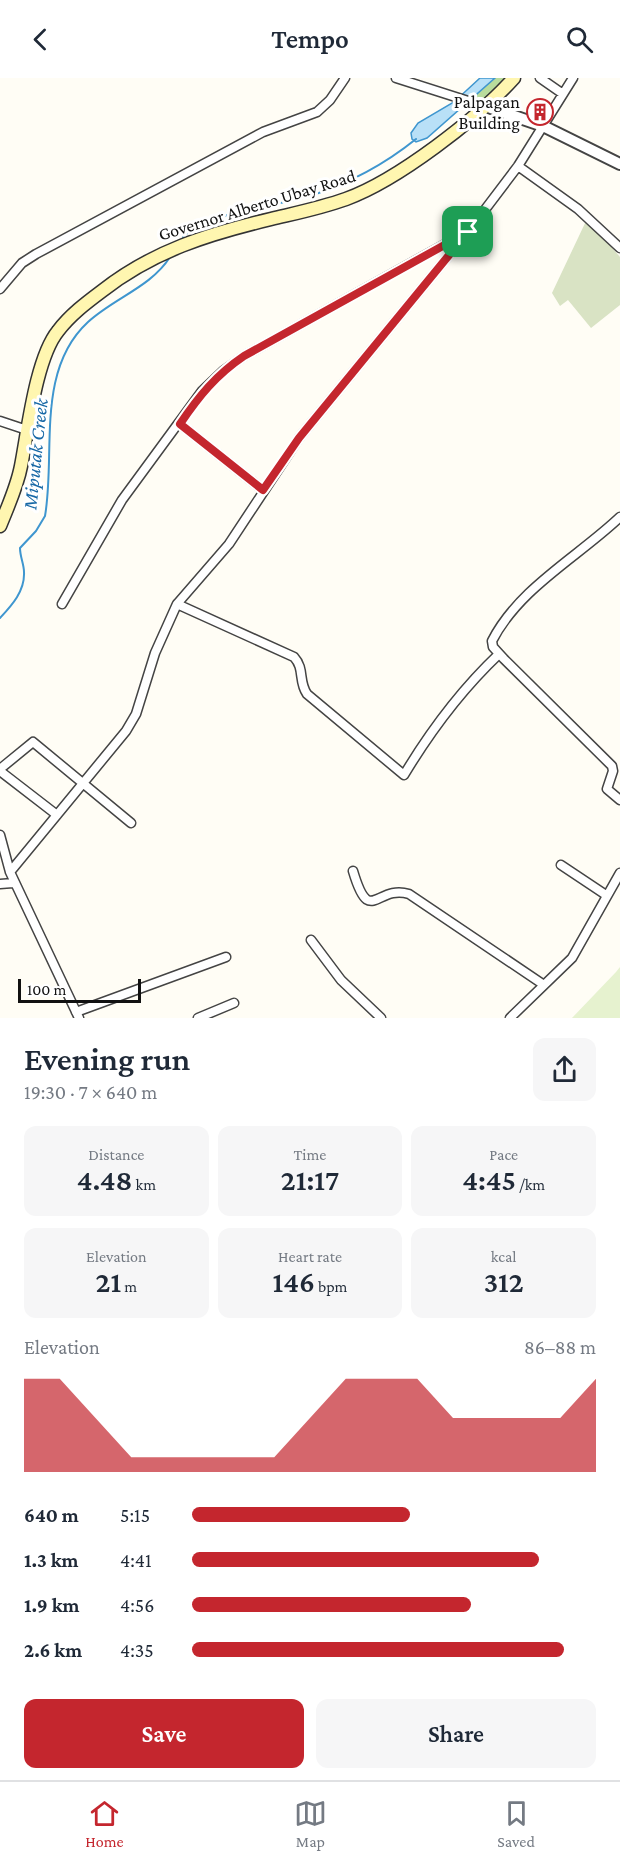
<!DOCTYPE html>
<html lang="en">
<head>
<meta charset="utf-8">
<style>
  :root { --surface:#fff; --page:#f6f6f7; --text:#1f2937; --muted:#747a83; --line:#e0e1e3; --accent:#c4262e }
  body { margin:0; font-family:"Crimson Pro",serif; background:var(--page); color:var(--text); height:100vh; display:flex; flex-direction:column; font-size:22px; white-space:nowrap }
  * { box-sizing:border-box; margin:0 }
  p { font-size:20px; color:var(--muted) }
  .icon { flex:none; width:33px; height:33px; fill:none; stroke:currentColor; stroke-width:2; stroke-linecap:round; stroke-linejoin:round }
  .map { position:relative; height:940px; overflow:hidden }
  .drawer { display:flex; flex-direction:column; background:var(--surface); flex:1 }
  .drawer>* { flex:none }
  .scale { position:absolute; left:18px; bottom:15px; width:123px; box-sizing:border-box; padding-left:6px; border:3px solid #111; border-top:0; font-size:16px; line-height:21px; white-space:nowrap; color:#111; -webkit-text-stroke:4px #fff; paint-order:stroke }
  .pin { position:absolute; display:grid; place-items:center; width:51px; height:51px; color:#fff; margin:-26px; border-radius:12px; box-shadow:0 3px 9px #0006 }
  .round { display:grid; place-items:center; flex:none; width:63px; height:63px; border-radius:12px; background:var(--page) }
  .summary { display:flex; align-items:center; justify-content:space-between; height:102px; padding:0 24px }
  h1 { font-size:33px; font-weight:600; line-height:45px }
  .metrics { display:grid; grid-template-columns:repeat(3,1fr); gap:9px; height:102px; padding:6px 24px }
  .metrics div { display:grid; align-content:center; border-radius:12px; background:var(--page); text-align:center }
  .metrics b { font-size:30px; font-weight:600 }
  .metrics small { font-size:16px; font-weight:400 }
  .metrics p { font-size:16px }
  .chart { height:168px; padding:12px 24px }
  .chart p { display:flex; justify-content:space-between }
  .chart svg { width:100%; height:108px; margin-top:6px; fill:var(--accent); opacity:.7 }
  .button { display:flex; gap:12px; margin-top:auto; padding:12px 24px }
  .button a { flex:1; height:69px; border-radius:12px; background:var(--accent); color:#fff; font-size:24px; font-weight:600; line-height:69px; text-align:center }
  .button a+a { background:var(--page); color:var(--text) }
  ul { padding:0 24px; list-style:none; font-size:20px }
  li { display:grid; grid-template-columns:96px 72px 1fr; align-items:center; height:45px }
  li i { height:15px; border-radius:8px; background:var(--accent) }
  header { display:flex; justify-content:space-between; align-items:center; height:78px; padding:0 24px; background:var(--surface); font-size:27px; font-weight:600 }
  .dock { display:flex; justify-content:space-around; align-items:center; height:84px; border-top:2px solid var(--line); background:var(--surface); font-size:16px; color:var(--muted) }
  .dock a { display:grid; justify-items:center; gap:3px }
  .dock .current { color:var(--accent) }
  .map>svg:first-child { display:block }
  .forest { fill:#b9dc9c }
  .cemetery { fill:#d9e3c4 }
  .pitch { fill:#e6f2cf }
  .water { fill:#b9e0f7; stroke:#3f96cf; stroke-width:1.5 }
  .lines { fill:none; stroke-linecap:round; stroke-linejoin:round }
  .stream { stroke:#3f96cf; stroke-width:2 }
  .minor-casing { stroke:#444; stroke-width:11 }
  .tertiary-casing { stroke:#444; stroke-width:14 }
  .secondary-casing { stroke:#333; stroke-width:15 }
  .minor { stroke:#fff; stroke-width:8 }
  .tertiary { stroke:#fff; stroke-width:10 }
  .secondary { stroke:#fff6b0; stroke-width:12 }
  .route-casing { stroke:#fff; stroke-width:12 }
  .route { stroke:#c4262e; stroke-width:8 }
  .labels { text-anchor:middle; stroke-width:6; stroke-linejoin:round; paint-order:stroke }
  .poi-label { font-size:18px; fill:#111; stroke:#fff; text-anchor:end }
  .street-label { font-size:18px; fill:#111; stroke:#fff }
  .water-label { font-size:20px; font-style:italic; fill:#1768a6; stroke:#fff }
</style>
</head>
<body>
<header><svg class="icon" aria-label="back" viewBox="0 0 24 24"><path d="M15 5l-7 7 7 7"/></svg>Tempo<svg class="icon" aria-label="search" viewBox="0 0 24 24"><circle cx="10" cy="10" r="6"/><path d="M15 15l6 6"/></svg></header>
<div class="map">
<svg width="620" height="940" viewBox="0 0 620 940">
  <rect width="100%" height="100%" fill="#fffdf5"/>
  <path class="forest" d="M495,0H507L484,21L472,20Z"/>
  <path class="cemetery" d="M587,141L620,179V227L591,250L568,222L560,228L552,215Z"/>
  <path class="pitch" d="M620,889V940H572L616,894Z"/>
  <path class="water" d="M480,0H495L427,60L416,64L412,61L411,55L418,45L454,24Z"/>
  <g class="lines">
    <path class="stream" d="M183,159C204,135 277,128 310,118C347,106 385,86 416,61
      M0,540C12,527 25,513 24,494C24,486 20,479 20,470L36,453L45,438C56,375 35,293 88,244C114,220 151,209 170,179"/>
    <defs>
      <path id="minor" d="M396,0L487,29
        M540,0L563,16
        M518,88L578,131L620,170
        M0,211L22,185L36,176L263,54L317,34L330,22L345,0
        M0,343L27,352
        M180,346L263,412
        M620,439C578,479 519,510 492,563L493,569L504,581L612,688L613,693L607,711L620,722
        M62,526L122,422L202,313L223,293L244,278L465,155
        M177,526L294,579C305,591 298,603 307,616L404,697C431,652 461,612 499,576
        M0,691L33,664L131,745
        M0,693L57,737
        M0,757L10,794
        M561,787L606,817
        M353,793C370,850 376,806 409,816L544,907
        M0,806L13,805
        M311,862L341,902L381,940
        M76,934L226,879
        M79,940L10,794L126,653L136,636L155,575L177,526L229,466L299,360L468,154L518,88L573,0
        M198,940L234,925
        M510,940L572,880L620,795"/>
      <path id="tertiary" d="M488,29L543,48L620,86"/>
      <path id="secondary" d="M0,448C8,428 17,409 21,388C28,352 36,280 58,253C70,237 86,225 102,213C153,173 208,156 271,141C296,135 321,130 346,121C398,102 477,41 514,0"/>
    </defs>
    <use href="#minor" class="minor-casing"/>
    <use href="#tertiary" class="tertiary-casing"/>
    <use href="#secondary" class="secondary-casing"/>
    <use href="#minor" class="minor"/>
    <use href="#tertiary" class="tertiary"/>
    <use href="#secondary" class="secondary"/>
  </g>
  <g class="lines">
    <defs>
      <path id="route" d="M468,154L299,360L263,412L180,346C199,318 216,297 244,278Z"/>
    </defs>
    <use href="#route" class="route-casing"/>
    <use href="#route" class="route"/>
  </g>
  <defs>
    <symbol id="building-ring" viewBox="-11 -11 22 22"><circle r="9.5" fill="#fff" stroke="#c4262e" stroke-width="1.5"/><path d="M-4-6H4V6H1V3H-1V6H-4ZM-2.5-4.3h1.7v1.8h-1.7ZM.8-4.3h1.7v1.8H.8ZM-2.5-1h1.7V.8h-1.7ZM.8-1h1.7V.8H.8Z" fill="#c4262e"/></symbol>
  </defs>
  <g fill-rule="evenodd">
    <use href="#building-ring" x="525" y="19" width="30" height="30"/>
  </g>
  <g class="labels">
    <g class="poi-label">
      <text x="520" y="30">Palpagan<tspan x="520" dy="21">Building</tspan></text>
    </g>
    <g class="street-label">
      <text transform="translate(257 127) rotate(-17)" y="6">Governor Alberto Ubay Road</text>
    </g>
    <g class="water-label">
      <text transform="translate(35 376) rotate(-84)" y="7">Miputak Creek</text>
    </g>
  </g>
</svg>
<div class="scale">100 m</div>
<div class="pin" style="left:468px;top:154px;background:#1e9e55"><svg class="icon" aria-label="arrive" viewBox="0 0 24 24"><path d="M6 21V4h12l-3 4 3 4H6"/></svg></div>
</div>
<section class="drawer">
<div class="summary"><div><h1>Evening run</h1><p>19:30 · 7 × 640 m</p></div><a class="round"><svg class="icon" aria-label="share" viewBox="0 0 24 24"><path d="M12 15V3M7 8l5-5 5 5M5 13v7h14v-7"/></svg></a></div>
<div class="metrics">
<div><p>Distance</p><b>4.48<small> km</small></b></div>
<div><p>Time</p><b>21:17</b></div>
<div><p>Pace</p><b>4:45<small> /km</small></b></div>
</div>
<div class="metrics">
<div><p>Elevation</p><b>21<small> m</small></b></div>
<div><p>Heart rate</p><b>146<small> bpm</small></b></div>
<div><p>kcal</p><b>312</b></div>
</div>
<div class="chart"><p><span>Elevation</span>86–88 m</p>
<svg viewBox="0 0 160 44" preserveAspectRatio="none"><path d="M0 44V6L10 6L20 22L30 38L40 38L50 38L60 38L70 38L80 22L90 6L100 6L110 6L120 22L130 22L140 22L150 22L160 6V44z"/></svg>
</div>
<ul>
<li><b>640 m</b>5:15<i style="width:54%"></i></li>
<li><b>1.3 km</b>4:41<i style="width:86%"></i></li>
<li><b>1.9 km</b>4:56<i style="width:69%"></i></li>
<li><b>2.6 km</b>4:35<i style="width:92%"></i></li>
</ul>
<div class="button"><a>Save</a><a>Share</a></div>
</section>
<nav class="dock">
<a class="current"><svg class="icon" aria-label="home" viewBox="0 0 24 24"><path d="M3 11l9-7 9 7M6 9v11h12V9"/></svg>Home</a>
<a><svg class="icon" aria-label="map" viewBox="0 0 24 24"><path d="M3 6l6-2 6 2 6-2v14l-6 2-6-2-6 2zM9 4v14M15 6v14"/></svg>Map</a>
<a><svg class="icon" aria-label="saved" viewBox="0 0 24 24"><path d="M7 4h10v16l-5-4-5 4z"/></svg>Saved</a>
</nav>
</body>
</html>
